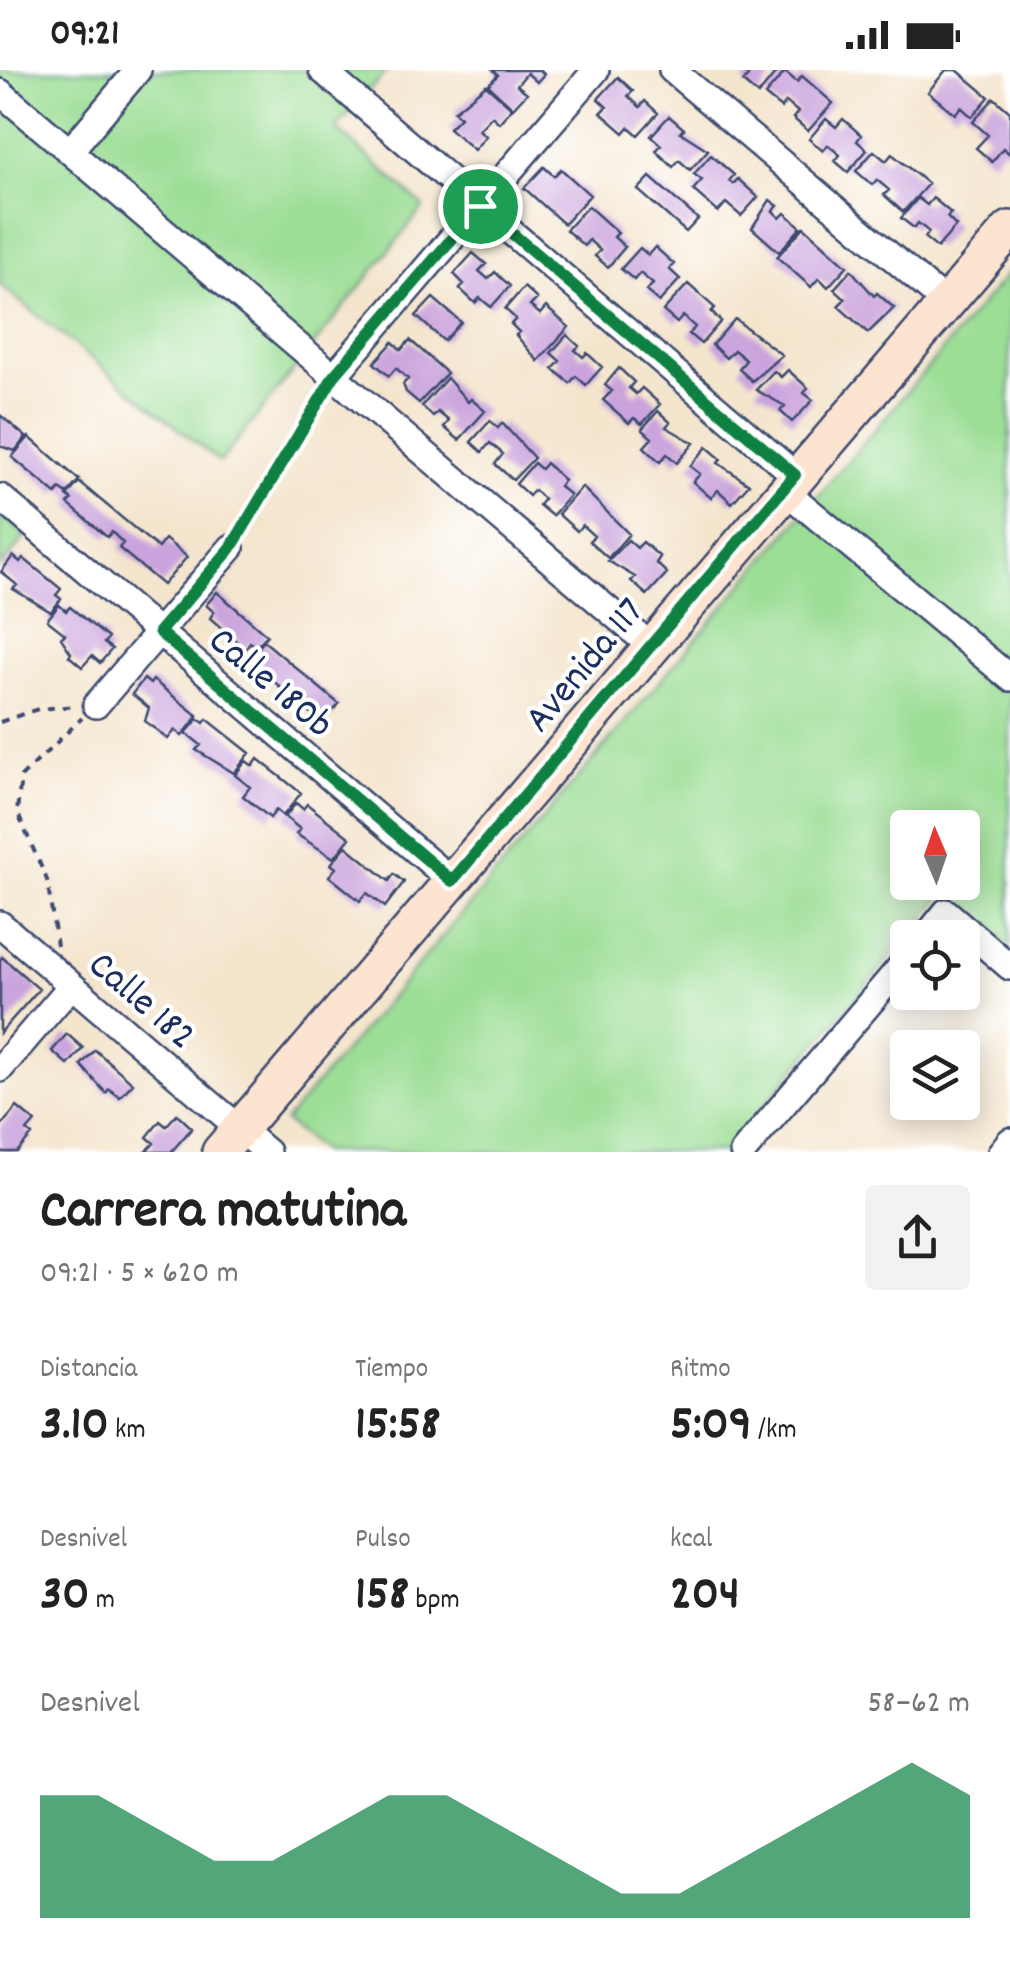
<!DOCTYPE html>
<html lang="es">
<head>
<meta charset="utf-8">
<style>
  :root { --surface:#fff; --page:#f2f2f2; --text:#222; --muted:#767676; --accent:#0b8043 }
  body { margin:0; font-family:Dekko,sans-serif; background:var(--page); color:var(--text); height:100vh; display:flex; flex-direction:column; font-size:38px; white-space:nowrap }
  * { box-sizing:border-box; margin:0 }
  p { font-size:32px; color:var(--muted) }
  .icon { flex:none; width:55px; height:55px; fill:none; stroke:currentColor; stroke-width:2; stroke-linecap:round; stroke-linejoin:round }
  .map { position:relative; height:1082px; overflow:hidden }
  .panel { display:flex; flex-direction:column; background:var(--surface); flex:1 }
  .panel>* { flex:none }
  .needle { width:65px; rotate:358deg }
  .controls { position:absolute; left:890px; top:740px; display:grid; gap:20px }
  .controls a { display:grid; place-items:center; width:90px; height:90px; border-radius:10px; background:var(--surface); box-shadow:0 5px 25px #0003; font-size:50px }
  .pin { position:absolute; display:grid; place-items:center; width:85px; height:85px; color:#fff; margin:-42px; border:5px solid #fff; border-radius:50%; box-shadow:0 2px 10px #0007 }
  .round { display:grid; place-items:center; flex:none; width:105px; height:105px; border-radius:10px; background:var(--page) }
  .head { display:flex; align-items:center; justify-content:space-between; height:170px; padding:0 40px }
  h1 { font-size:55px; font-weight:700; line-height:75px }
  .metrics { display:grid; grid-template-columns:repeat(3,1fr); gap:15px; height:170px; padding:10px 40px }
  .metrics div { display:grid; align-content:center }
  .metrics b { font-size:50px; font-weight:700 }
  .metrics small { font-size:28px; font-weight:400 }
  .metrics p { font-size:28px }
  .chart { height:280px; padding:20px 40px }
  .chart p { display:flex; justify-content:space-between }
  .chart svg { width:100%; height:180px; margin-top:10px; fill:var(--accent); opacity:.7 }
  .status { display:flex; justify-content:space-between; align-items:center; height:70px; padding:0 50px; background:var(--surface); direction:ltr }
  .status svg { height:28px; fill:currentColor }
  .map>svg:first-child { display:block }
  .green { fill:#9cde95; stroke:#5c867a; stroke-width:2.5; fill-rule:evenodd }
  .building { fill:#cba4dd }
  .lines { fill:none; stroke-linecap:round; stroke-linejoin:round }
  .street-casing { stroke:#3c4a6f; stroke-width:30 }
  .secondary-casing { stroke:#3c4a6f; stroke-width:40 }
  .path { stroke:#3c4a6f; stroke-width:4; stroke-dasharray:8 8; stroke-linecap:butt }
  .street { stroke:#fff; stroke-width:25 }
  .secondary { stroke:#fde4d1; stroke-width:35 }
  .route-casing { stroke:#fff; stroke-width:20 }
  .route { stroke:#0b8043; stroke-width:12 }
  .labels { text-anchor:middle; stroke-width:8; stroke-linejoin:round; paint-order:stroke }
  .street-label { font-size:40px; fill:#1b2f5e; stroke:#fff }
</style>
</head>
<body>
<div class="status"><b>09:21</b><svg viewBox="0 0 49 12"><path d="M0 12V9h3v3zM5 12V6h3v6zM10 12V3h3v9zM15 12V0h3v12zM26 1h20v11H26zM47 4h2v5h-2z"/></svg></div>
<div class="map">
<svg width="1010" height="1082" viewBox="0 0 1010 1082">
  <rect width="100%" height="100%" fill="#fff"/>
  <filter id="ink" filterUnits="userSpaceOnUse"><feTurbulence type="fractalNoise" baseFrequency=".01" numOctaves="2"/><feDisplacementMap in="SourceGraphic" scale="20" xChannelSelector="R" yChannelSelector="G"/><feConvolveMatrix kernelMatrix="1 2 1 2 8 2 1 2 1" color-interpolation-filters="sRGB"/></filter>
  <filter id="wash" filterUnits="userSpaceOnUse"><feTurbulence type="fractalNoise" baseFrequency=".0048" numOctaves="4" result="noise"/><feDisplacementMap in="SourceGraphic" scale="40" xChannelSelector="R" yChannelSelector="G"/><feGaussianBlur stdDeviation="2.25" result="paint"/><feColorMatrix in="noise" values="0 0 0 0 0 0 0 0 0 0 0 0 0 0 0 0 0 1.4 0 .05"/><feComposite in="paint" operator="in"/></filter>
  <g filter="url(#wash)">
    <rect width="100%" height="100%" fill="#f4e5cd"/>
    <path class="green" d="M0,0H388L336,58L424,137L220,392L0,215Z
      M1010,201V877L945,823L724,1082H322L285,1051ZM908,758H962V812H908Z
      M0,444L26,466L0,497Z"/>
    <g id="blocks">
      <path class="building" d="M493,0H540L544,4L537,12L527,3L517,15L527,23L513,38L488,15L498,5Z
        M741,0H770L775,4L758,25L743,12L748,6Z
        M946,0H957L989,27L972,47L961,37L955,44L928,22Z
        M785,2L797,12L802,6L833,33L808,61L793,48L798,42L786,32L781,38L765,25Z
        M618,7L633,21L628,26L640,37L645,31L658,43L638,65L629,57L624,63L601,43L607,37L598,29Z
        M486,15L512,38L499,53L492,46L479,60L486,66L474,80L449,58L460,47L454,41Z
        M994,28L1010,42V84L1003,78L992,92L976,78L988,65L973,52Z
        M669,46L684,59L680,62L708,80L690,100L679,90L673,97L656,81L661,75L651,66Z
        M826,49L836,57L843,49L861,65L857,71L867,80L848,102L835,91L840,85L828,75L823,81L809,69Z
        M874,81L886,91L892,84L928,114L903,142L884,125L889,120L877,110L872,115L856,101Z
        M711,85L734,105L729,111L733,114L738,109L758,127L741,146L726,133L718,142L693,120L702,110L694,104Z
        M544,97L554,106L561,99L590,125L564,154L524,118Z
        M650,107L698,149L686,162L638,120Z
        M918,128L927,135L933,128L951,143L947,147L956,156L937,178L925,168L929,162L918,153L914,158L901,148Z
        M770,130L778,136L773,141L780,148L785,143L801,157L779,182L752,158Z
        M588,136L618,163L614,167L625,177L608,197L595,186L600,180L589,170L584,176L566,160Z
        M804,157L847,196L828,217L819,208L811,217L777,187Z
        M655,177L674,194L669,199L680,209L659,232L646,221L653,214L640,203L634,210L621,199L640,178L648,185Z
        M473,183L486,194L479,201L488,209L495,202L510,216L491,237L480,228L475,233L460,219L464,214L454,204Z
        M851,200L874,226L877,223L894,238L868,263L838,236L845,229L834,219Z
        M688,214L715,238L711,242L721,251L701,274L689,264L695,257L683,246L677,253L663,241Z
        M524,217L537,229L530,236L540,244L546,237L569,257L538,291L516,265L519,262L511,254L516,249L505,239Z
        M433,228L461,252L444,271L416,246Z
        M735,249L782,285L752,311L739,299L746,290L734,280L726,288L712,275Z
        M567,265L579,276L575,280L583,287L587,283L602,297L586,315L576,306L570,313L553,299L560,291L551,283Z
        M410,270L447,303L419,333L406,322L403,314L408,309L396,298L389,306L374,293L393,272L401,280Z
        M619,298L634,312L629,318L636,324L642,318L660,334L642,354L634,348L629,353L603,330L612,321L605,315Z
        M788,300L808,318L804,323L813,330L792,352L780,341L785,336L756,320L774,301L781,307Z
        M447,308L468,332L471,329L485,341L459,370L444,357L449,351L438,342L433,347L422,336Z
        M658,341L670,352L666,357L694,373L677,393L667,384L660,392L644,377L652,368L642,359Z
        M0,345L26,367L15,381L0,376Z
        M490,351L498,358L502,353L534,388L513,410L495,394L503,384L490,373L482,382L471,372Z
        M29,367L79,410L67,424L60,419L56,424L12,387Z
        M707,377L721,389L718,393L749,414L732,433L718,420L711,428L693,412L700,404L690,396Z
        M534,393L541,399L546,393L564,410L559,416L570,425L552,446L539,435L544,429L534,420L529,426L516,414Z
        M79,412L158,478L165,469L187,487L163,515L119,478L123,473L112,462L107,467L68,434L72,430L67,426Z
        M582,417L629,464L608,488L589,471L594,466L582,455L577,461L558,444Z
        M628,470L637,478L643,472L660,487L656,493L667,503L647,525L631,511L635,507L608,491Z
        M13,486L20,492L23,488L61,519L56,525L61,529L51,542L13,519L17,515L1,502Z
        M217,522L267,565L256,577L250,572L245,579L210,548L214,542L206,535Z
        M59,535L66,541L70,537L108,568L104,573L112,579L100,593L92,586L82,597L69,586L71,583L61,568L65,564L47,550Z
        M264,571L339,634L323,653L303,637L307,632L300,626L296,630L253,594L257,589L252,585Z
        M144,609L150,614L153,610L198,646L182,666L175,660L168,669L145,651L149,638L132,624Z
        M198,649L204,653L207,649L250,683L234,703L196,680L201,675L186,663Z
        M258,689L301,723L283,746L276,740L270,748L243,726L250,717L235,705L246,691L253,696Z
        M296,733L303,739L307,734L350,768L334,788L296,764L300,759L285,747Z
        M346,776L389,811L394,804L404,812L385,837L367,823L360,831L329,806L336,798L331,794Z
        M2,887L39,919L0,963V890Z
        M67,964L83,978L68,995L52,981Z
        M95,980L133,1013L120,1027L109,1019L106,1023L81,995Z
        M17,1037L35,1052L27,1061L32,1065L17,1082H0V1057Z
        M177,1044L192,1058L171,1082H146L154,1073L147,1067L160,1051L166,1056Z"/>
    </g>
  </g>
  <g filter="url(#ink)">
    <use href="#blocks" fill-opacity="0" stroke="#3c4a6f" stroke-width="2.5"/>
    <g class="lines">
      <defs>
        <path id="street" d="M322,0L795,405
          M672,0L946,233
          M0,22L652,577
          M70,81L138,0
          M334,306L596,0
          M783,419L1010,608
          M0,427L452,811
          M96,635L231,478
          M0,854L267,1082
          M925,868L946,842L1010,897
          M0,999L71,916
          M743,1082L908,888
          M1001,1082L1010,1071"/>
        <path id="secondary" d="M220,1082L1010,159"/>
      </defs>
      <use href="#street" class="street-casing"/>
      <use href="#secondary" class="secondary-casing"/>
      <path class="path" d="M242,460L322,327
        M0,652L38,639L77,636
        M57,876L47,810L17,742L21,707L82,648"/>
      <use href="#street" class="street"/>
      <use href="#secondary" class="secondary"/>
    </g>
  </g>
  <g class="lines" filter="url(#ink)">
    <defs>
      <path id="route" d="M480,136L795,405L452,811L159,562L231,478L334,306Z"/>
    </defs>
    <use href="#route" class="route-casing"/>
    <use href="#route" class="route"/>
  </g>
  <g class="labels">
    <g class="street-label">
      <text transform="translate(582 593) rotate(-50)" y="14">Avenida 117</text>
      <text transform="translate(273 610) rotate(40)" y="14">Calle 180b</text>
      <text transform="translate(144 928) rotate(41)" y="14">Calle 182</text>
    </g>
  </g>
</svg>
<div class="controls">
<a><svg class="needle" viewBox="-14 -14 28 28"><path d="M0-13l5 13h-10z" fill="#e53935"/><path d="M0 13l5-13h-10z" fill="#767676"/></svg></a>
<a><svg class="icon" aria-label="locate" viewBox="0 0 24 24"><circle cx="12" cy="12" r="6"/><path d="M12 2v4M12 18v4M2 12h4M18 12h4"/></svg></a>
<a><svg class="icon" aria-label="layers" viewBox="0 0 24 24"><path d="M12 4l9 5-9 5-9-5zM3 14l9 5 9-5"/></svg></a>
</div>
<div class="pin" style="left:480px;top:136px;background:#1e9e55"><svg class="icon" aria-label="arrive" viewBox="0 0 24 24"><path d="M6 21V4h12l-3 4 3 4H6"/></svg></div>
</div>
<section class="panel">
<div class="head"><div><h1>Carrera matutina</h1><p>09:21 · 5 × 620 m</p></div><a class="round"><svg class="icon" aria-label="share" viewBox="0 0 24 24"><path d="M12 15V3M7 8l5-5 5 5M5 13v7h14v-7"/></svg></a></div>
<div class="metrics">
<div><p>Distancia</p><b>3.10<small> km</small></b></div>
<div><p>Tiempo</p><b>15:58</b></div>
<div><p>Ritmo</p><b>5:09<small> /km</small></b></div>
</div>
<div class="metrics">
<div><p>Desnivel</p><b>30<small> m</small></b></div>
<div><p>Pulso</p><b>158<small> bpm</small></b></div>
<div><p>kcal</p><b>204</b></div>
</div>
<div class="chart"><p><span>Desnivel</span>58–62 m</p>
<svg viewBox="0 0 160 44" preserveAspectRatio="none"><path d="M0 44V14L10 14L20 22L30 30L40 30L50 22L60 14L70 14L80 22L90 30L100 38L110 38L120 30L130 22L140 14L150 6L160 14V44z"/></svg>
</div>
</section>
</body>
</html>
